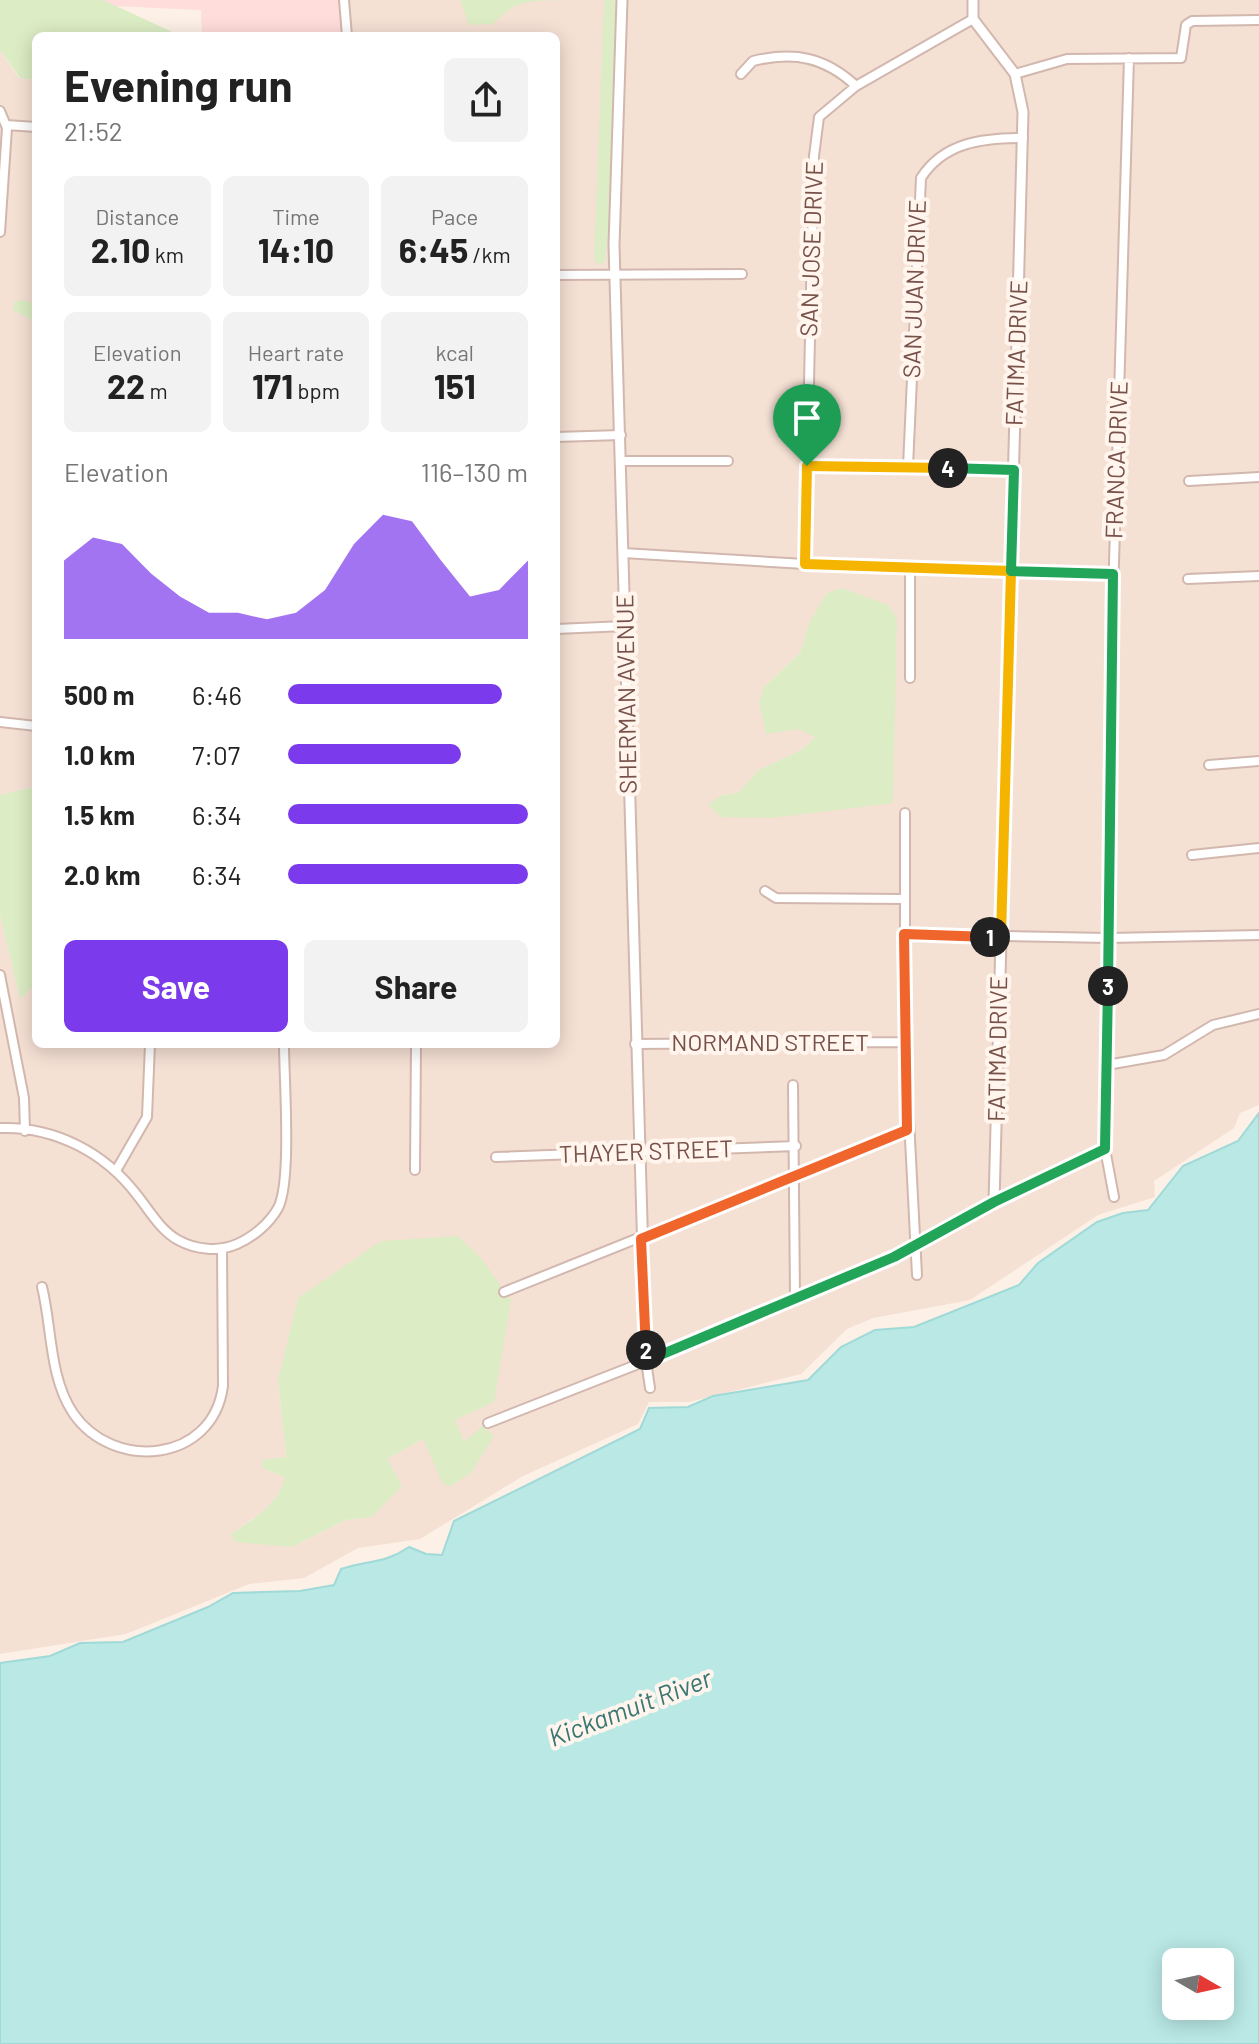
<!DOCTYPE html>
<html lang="en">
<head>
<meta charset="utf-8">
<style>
  :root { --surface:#fff; --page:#f2f2f2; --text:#222; --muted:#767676; --accent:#7c3aed }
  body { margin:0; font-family:Barlow,sans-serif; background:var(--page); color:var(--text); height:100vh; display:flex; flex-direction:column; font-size:30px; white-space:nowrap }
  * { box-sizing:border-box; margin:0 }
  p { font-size:26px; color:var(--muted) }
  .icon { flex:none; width:44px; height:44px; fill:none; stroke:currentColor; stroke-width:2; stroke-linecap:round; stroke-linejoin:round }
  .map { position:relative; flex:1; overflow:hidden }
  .details { position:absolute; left:32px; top:32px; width:528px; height:1016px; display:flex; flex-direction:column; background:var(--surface); border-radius:12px; box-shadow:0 4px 20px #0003 }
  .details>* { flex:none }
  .needle { width:52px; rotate:99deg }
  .controls { position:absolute; left:1162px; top:1948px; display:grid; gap:16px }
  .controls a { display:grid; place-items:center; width:72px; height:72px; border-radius:12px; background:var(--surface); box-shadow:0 4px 20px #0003; font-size:40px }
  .pin { position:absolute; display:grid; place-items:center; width:68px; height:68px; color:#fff; margin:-82px -34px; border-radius:50% 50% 50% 0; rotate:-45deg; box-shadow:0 0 8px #0007 }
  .pin .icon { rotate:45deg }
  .km { position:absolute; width:40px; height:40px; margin:-20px; border-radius:50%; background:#222; color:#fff; font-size:22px; line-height:40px; text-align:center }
  .round { display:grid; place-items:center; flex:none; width:84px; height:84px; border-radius:12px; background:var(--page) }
  .head { display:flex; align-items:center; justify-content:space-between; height:136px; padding:0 32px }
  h1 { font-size:44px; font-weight:700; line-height:60px }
  .figures { display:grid; grid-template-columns:repeat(3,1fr); gap:12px; height:136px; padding:8px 32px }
  .figures div { display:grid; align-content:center; border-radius:12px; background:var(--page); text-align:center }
  .figures b { font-size:34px; font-weight:700 }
  .figures small { font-size:22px; font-weight:400 }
  .figures p { font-size:22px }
  .chart { height:224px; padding:16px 32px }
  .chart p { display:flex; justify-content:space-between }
  .chart svg { width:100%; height:144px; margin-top:8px; fill:var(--accent); opacity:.7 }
  .button { display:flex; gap:16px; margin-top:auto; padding:16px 32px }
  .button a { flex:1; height:92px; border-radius:12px; background:var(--accent); color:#fff; font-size:32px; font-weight:700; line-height:92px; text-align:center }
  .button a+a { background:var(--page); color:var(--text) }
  ul { padding:0 32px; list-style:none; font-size:26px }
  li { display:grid; grid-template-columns:128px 96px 1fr; align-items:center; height:60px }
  li i { height:20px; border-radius:10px; background:var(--accent) }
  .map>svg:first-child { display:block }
  .residential { fill:#f5e0d4; fill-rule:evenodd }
  .commercial { fill:#feddda }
  .green { fill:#dcecc4 }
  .water { fill:#b9e8e5; stroke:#9fdad8; stroke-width:2; fill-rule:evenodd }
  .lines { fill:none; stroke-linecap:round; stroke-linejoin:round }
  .minor-casing { stroke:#d2b7ae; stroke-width:12 }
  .tertiary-casing { stroke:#d2b7ae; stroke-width:13 }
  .minor { stroke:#fff; stroke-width:8 }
  .tertiary { stroke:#fff; stroke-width:9 }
  .split-1-casing { stroke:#fff; stroke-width:16 }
  .split-2-casing { stroke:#fff; stroke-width:16 }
  .split-3-casing { stroke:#fff; stroke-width:16 }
  .split-4-casing { stroke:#fff; stroke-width:16 }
  .split-5-casing { stroke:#fff; stroke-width:16 }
  .split-1 { stroke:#f5b400; stroke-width:10 }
  .split-2 { stroke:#f0652b; stroke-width:10 }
  .split-3 { stroke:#22a559; stroke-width:10 }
  .split-4 { stroke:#22a559; stroke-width:10 }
  .split-5 { stroke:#f5b400; stroke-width:10 }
  .labels { text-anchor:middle; stroke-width:8; stroke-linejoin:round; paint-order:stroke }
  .street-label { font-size:24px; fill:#785149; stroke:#fff5ed }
  .water-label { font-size:26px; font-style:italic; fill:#3a7674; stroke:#fff5ed }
</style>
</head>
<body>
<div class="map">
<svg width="1259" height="2044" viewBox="0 0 1259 2044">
  <rect width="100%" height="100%" fill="#fdf0e6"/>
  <path class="residential" d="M339,0H1259V1105L1240,1113L1234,1128L1154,1181L1155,1197L1098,1215L970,1300L873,1318L847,1329L801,1374L689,1402H649L638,1424L523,1476L420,1539L358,1548L304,1578L249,1584L126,1634L0,1654V914L20,998L36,984V1044H556V36H344ZM810,621L893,803L709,806L722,795L738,793L759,770L803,749L816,736L799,729L764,687L800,653ZM278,1380L455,1420L463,1443L423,1439L387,1459L372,1517L346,1520L292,1547L231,1534L271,1506L283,1486L285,1477L263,1468L262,1461L286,1457Z
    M0,50L19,78L36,80V304L15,302L13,310L36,322V794L33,787L0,795Z"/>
  <path class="commercial" d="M103,0H339L344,36H202L201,10L114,6Z"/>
  <path class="green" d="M0,0H103L181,36H36V80L20,78L0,50Z
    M460,0H561C527,1 516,0 493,24L469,25Z
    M604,0H615C615,87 615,176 605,262L597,265L594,258Z
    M22,300L36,304V322L13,310L14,302Z
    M842,588L888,605L897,619L893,803L771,818L721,817L708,805L722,795L738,793L759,770L803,749L815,737L799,729L766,734L759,703L764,687L800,653L810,621L827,593Z
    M33,787L36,794V984L20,999L0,914V795Z
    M458,1236L481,1258L511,1300L494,1402L455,1420L464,1442L483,1426L494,1436L471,1473L449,1487L442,1482L423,1439L387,1459L402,1486L372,1517L346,1520L292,1547L235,1542L231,1534C254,1518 278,1506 285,1477L262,1468V1460L286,1457L278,1380L298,1298L381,1241Z"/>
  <path class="water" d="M1259,1113V2044H0V1663L50,1656L80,1643L123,1642L208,1607L233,1593L300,1591L334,1585L341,1569C369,1560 384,1564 409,1547L426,1554L442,1555L454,1521L640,1429L649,1408L688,1407L713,1396L808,1380L841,1347L875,1330L914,1327L1019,1285L1038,1263L1097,1222L1123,1213L1148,1210L1183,1166L1238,1141ZM1176,1962H1220V2006H1176Z"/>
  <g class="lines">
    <defs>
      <path id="minor" d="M344,0L347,36
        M741,74L753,61C794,51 825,57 856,86
        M1015,74L1067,59L1181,58L1186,25L1192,21L1259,20
        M0,111L7,128L0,232
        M6,125L36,127
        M556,275L742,274
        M556,437L621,435
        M623,461H728
        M807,466L1014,470
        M908,467L921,178C944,142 983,138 1023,138
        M1189,481L1259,477
        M623,553L805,564L1113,574
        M805,564L814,156L819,117L856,86L973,19
        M1188,579L1259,576
        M556,629L625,626
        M910,678V567
        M0,722L36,726
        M1209,765L1259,761
        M905,813V1042L917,1275
        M1192,855L1259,848
        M765,891L776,898L904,899
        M904,934L1108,938L1259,935
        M0,975L24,1098L25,1131
        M635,1044L905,1042
        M1107,1065L1164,1055L1213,1025L1259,1014
        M793,1085L795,1296
        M0,1128C55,1126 105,1153 137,1195C149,1210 161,1231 178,1240C196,1250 219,1252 237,1244C253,1237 269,1224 278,1208C292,1182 284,1079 284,1044
        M496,1157L796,1146
        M117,1169L147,1117L150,1044
        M415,1170L416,1044
        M1114,1197L1105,1149L1112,630L1129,58
        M994,1202L1105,1149
        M42,1287C52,1327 49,1377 73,1413C113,1472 213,1463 223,1386L222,1248
        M504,1292L907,1130
        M488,1423L646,1361L650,1388"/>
      <path id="tertiary" d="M622,0L614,245L646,1361L894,1257L994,1202L1023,112L1015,74L973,19V0"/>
    </defs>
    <use href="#minor" class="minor-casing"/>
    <use href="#tertiary" class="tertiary-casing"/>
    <use href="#minor" class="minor"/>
    <use href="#tertiary" class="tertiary"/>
  </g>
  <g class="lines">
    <defs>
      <path id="split-1" d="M807,466L805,564L1011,571L1001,937H990"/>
      <path id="split-2" d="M646,1350L641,1239L907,1130L904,934L990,937"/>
      <path id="split-3" d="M646,1350V1361L894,1257L994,1202L1105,1149L1108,986"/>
      <path id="split-4" d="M948,468L1014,470L1011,571L1113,574L1108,986"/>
      <path id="split-5" d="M807,466L948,468"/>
    </defs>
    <use href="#split-1" class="split-1-casing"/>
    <use href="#split-2" class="split-2-casing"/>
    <use href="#split-3" class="split-3-casing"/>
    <use href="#split-4" class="split-4-casing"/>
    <use href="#split-5" class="split-5-casing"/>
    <use href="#split-1" class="split-1"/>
    <use href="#split-2" class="split-2"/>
    <use href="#split-3" class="split-3"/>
    <use href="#split-4" class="split-4"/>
    <use href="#split-5" class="split-5"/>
  </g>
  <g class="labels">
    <g class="street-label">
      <text transform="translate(812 249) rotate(-88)" y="8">SAN JOSE DRIVE</text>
      <text transform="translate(915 289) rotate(-88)" y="8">SAN JUAN DRIVE</text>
      <text transform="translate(1017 353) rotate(-88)" y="8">FATIMA DRIVE</text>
      <text transform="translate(1117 460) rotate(-88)" y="8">FRANCA DRIVE</text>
      <text transform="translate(627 694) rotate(-91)" y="8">SHERMAN AVENUE</text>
      <text x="770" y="1051">NORMAND STREET</text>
      <text transform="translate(998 1049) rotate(-89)" y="8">FATIMA DRIVE</text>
      <text transform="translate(646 1152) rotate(-2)" y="8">THAYER STREET</text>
    </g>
    <g class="water-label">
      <text transform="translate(630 1708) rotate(-21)" y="9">Kickamuit River</text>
    </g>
  </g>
</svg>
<div class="controls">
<a><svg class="needle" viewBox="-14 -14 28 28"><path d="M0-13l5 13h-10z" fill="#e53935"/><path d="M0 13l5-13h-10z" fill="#767676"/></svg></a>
</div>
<div class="pin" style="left:807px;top:466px;background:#1e9e55"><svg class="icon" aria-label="arrive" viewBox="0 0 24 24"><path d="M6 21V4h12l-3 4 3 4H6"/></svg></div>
<b class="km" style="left:990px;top:937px">1</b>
<b class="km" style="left:646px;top:1350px">2</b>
<b class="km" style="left:1108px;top:986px">3</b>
<b class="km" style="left:948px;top:468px">4</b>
<section class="details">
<div class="head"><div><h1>Evening run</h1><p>21:52</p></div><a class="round"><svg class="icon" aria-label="share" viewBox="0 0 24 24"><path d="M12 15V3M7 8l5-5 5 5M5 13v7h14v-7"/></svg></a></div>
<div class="figures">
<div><p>Distance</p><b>2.10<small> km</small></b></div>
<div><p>Time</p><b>14:10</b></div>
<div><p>Pace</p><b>6:45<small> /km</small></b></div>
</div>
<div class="figures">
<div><p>Elevation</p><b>22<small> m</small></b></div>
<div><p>Heart rate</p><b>171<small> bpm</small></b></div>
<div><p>kcal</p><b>151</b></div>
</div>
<div class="chart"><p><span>Elevation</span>116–130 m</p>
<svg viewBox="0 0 160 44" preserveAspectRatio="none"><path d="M0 44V20L10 13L20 15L30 24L40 31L50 36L60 36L70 38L80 36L90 29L100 15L110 6L120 8L130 20L140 31L150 29L160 20V44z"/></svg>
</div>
<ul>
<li><b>500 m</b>6:46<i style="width:89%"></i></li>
<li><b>1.0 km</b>7:07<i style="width:72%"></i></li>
<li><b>1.5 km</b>6:34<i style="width:100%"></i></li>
<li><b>2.0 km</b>6:34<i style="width:100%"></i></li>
</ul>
<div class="button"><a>Save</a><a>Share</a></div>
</section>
</div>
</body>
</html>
